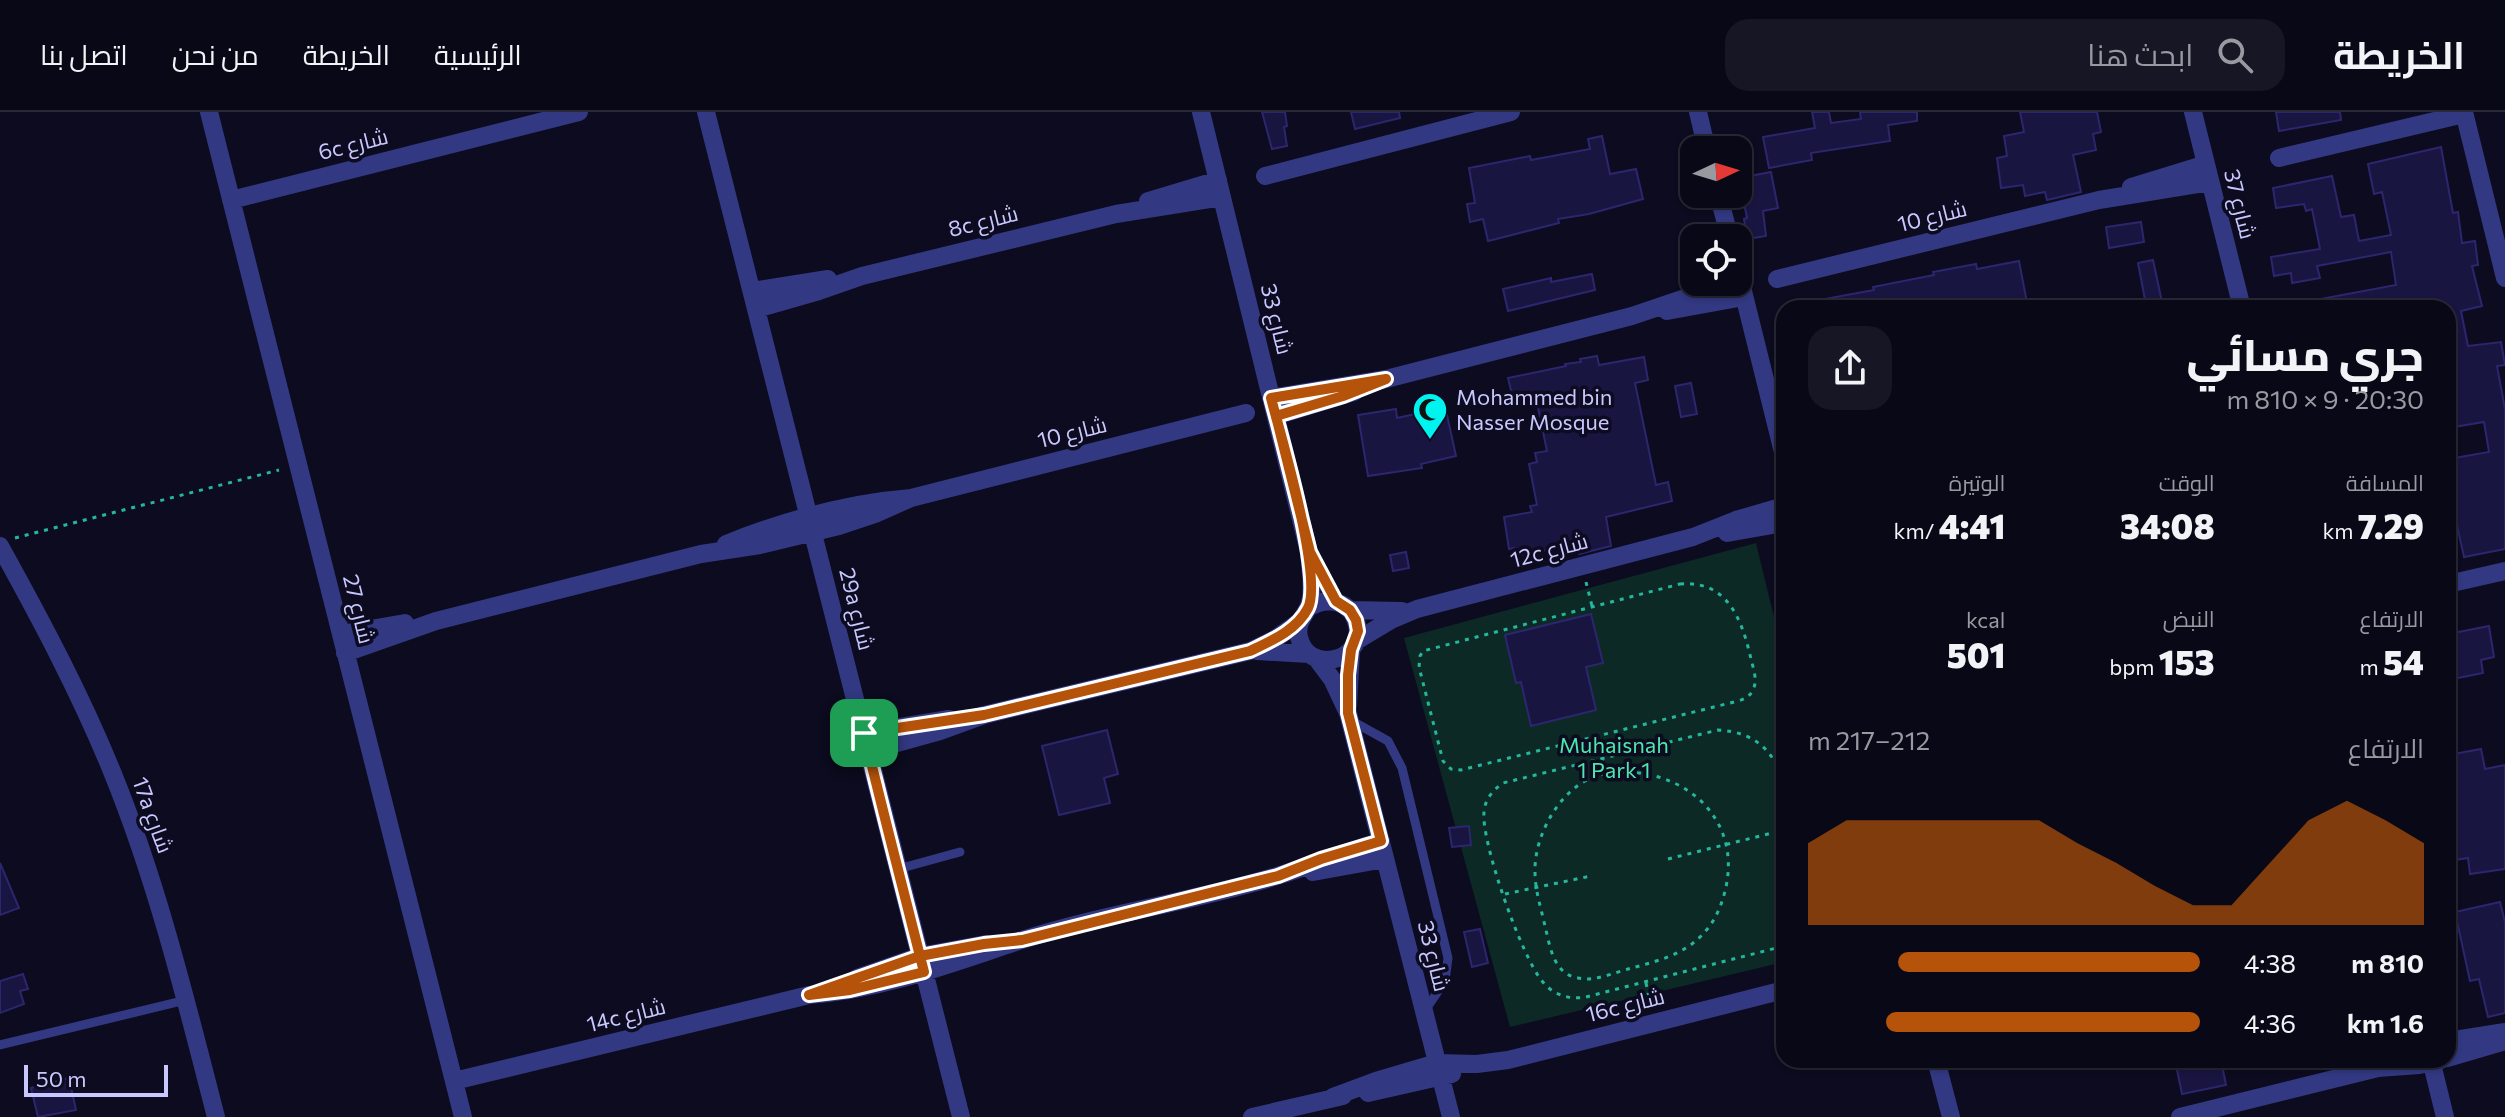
<!DOCTYPE html>
<html lang="ar">
<head>
<meta charset="utf-8">
<style>
  :root { --surface:#090817; --page:#171624; --text:#f1f3f6; --muted:#999aa1; --line:#292936; --accent:#b45309 }
  body { margin:0; font-family:Commissioner,Cairo,sans-serif; background:var(--page); color:var(--text); direction:rtl; height:100vh; display:flex; flex-direction:column; font-size:30px; white-space:nowrap }
  * { box-sizing:border-box; margin:0 }
  p { font-size:26px; color:var(--muted) }
  .icon { flex:none; width:44px; height:44px; fill:none; stroke:currentColor; stroke-width:2; stroke-linecap:round; stroke-linejoin:round }
  .map { position:relative; flex:1; overflow:hidden; direction:ltr }
  .drawer { position:absolute; left:1776px; top:188px; width:680px; height:768px; display:flex; flex-direction:column; background:var(--surface); border-radius:24px; box-shadow:0 2px 6px #0004,0 0 0 2px var(--line); direction:rtl }
  .drawer>* { flex:none }
  .needle { width:52px; rotate:86deg }
  .buttons { position:absolute; left:1680px; top:24px; display:grid; gap:16px }
  .buttons a { display:grid; place-items:center; width:72px; height:72px; border-radius:16px; background:var(--surface); box-shadow:0 2px 6px #0004,0 0 0 2px var(--line); font-size:40px }
  .scale { position:absolute; left:24px; bottom:20px; width:144px; box-sizing:border-box; padding-left:8px; border:4px solid #c8c8ff; border-top:0; font-size:22px; line-height:28px; white-space:nowrap; color:#c8c8ff; -webkit-text-stroke:6px #0c0b1f; paint-order:stroke }
  .pin { position:absolute; display:grid; place-items:center; width:68px; height:68px; color:#fff; margin:-34px; border-radius:16px; box-shadow:0 4px 12px #0006 }
  .round { display:grid; place-items:center; flex:none; width:84px; height:84px; border-radius:24px; background:var(--page) }
  .headline { display:flex; align-items:center; justify-content:space-between; height:136px; padding:0 32px }
  h1 { font-size:44px; font-weight:800; line-height:60px }
  .stats { display:grid; grid-template-columns:repeat(3,1fr); gap:12px; height:136px; padding:8px 32px }
  .stats div { display:grid; align-content:center }
  .stats b { font-size:34px; font-weight:800 }
  .stats small { font-size:22px; font-weight:400 }
  .stats p { font-size:22px }
  .chart { height:224px; padding:16px 32px }
  .chart p { display:flex; justify-content:space-between }
  .chart svg { width:100%; height:144px; margin-top:8px; fill:var(--accent); opacity:.7 }
  ul { padding:0 32px; list-style:none; font-size:26px }
  li { display:grid; grid-template-columns:128px 96px 1fr; align-items:center; height:60px }
  li i { height:20px; border-radius:10px; background:var(--accent) }
  header { display:flex; align-items:center; gap:48px; box-sizing:border-box; height:112px; padding:0 40px; background:var(--surface); border-bottom:2px solid var(--line) }
  header strong { font-size:38px }
  nav { display:flex; gap:44px; margin-inline-start:auto; font-size:28px }
  .search { width:560px; height:72px; background:var(--page); display:flex; align-items:center; gap:20px; box-sizing:border-box; padding:0 28px; border-radius:24px; color:var(--muted); font-size:30px }
  .map>svg:first-child { display:block }
  .green { fill:#0d2925 }
  .building { fill:#191541; stroke:#2c266e; stroke-width:2 }
  .lines { fill:none; stroke-linecap:round; stroke-linejoin:round }
  .path { stroke:#25b79d; stroke-width:3; stroke-dasharray:4 6; stroke-linecap:butt }
  .service { stroke:#323881; stroke-width:9 }
  .minor { stroke:#323881; stroke-width:18 }
  .route-casing { stroke:#fff; stroke-width:16 }
  .route { stroke:#b45309; stroke-width:10 }
  .labels { text-anchor:middle; stroke-width:7; stroke-linejoin:round; paint-order:stroke }
  .street-label { font-size:22px; fill:#c8c8ff; stroke:#0c0b1f }
  .poi-label { font-size:22px; fill:#c8c8ff; stroke:#0c0b1f; text-anchor:start }
  .park-label { font-size:22px; fill:#4de6ae; stroke:#0c0b1f }
</style>
</head>
<body>
<header>
<strong>الخريطة</strong>
<div class="search"><svg class="icon" aria-label="search" viewBox="0 0 24 24"><circle cx="10" cy="10" r="6"/><path d="M15 15l6 6"/></svg>ابحث هنا</div>
<nav><a>الرئيسية</a><a>الخريطة</a><a>من نحن</a><a>اتصل بنا</a></nav>
</header>
<div class="map">
<svg width="2505" height="1005" viewBox="0 0 2505 1005">
  <rect width="100%" height="100%" fill="#0c0b1f"/>
  <path class="green" d="M1756,431L1784,546V850L1510,915L1404,526Z"/>
  <path class="building" d="M1262,0H1285L1287,14L1284,15L1287,34L1272,37Z
    M1351,0H1399L1400,6L1355,17Z
    M1812,0H1829L1831,11L1861,7L1860,0H1917V9L1888,13L1890,29L1811,41L1812,48L1769,56L1763,25L1815,16Z
    M2020,0H2097L2101,20L2093,22L2096,38L2073,43L2081,80L2047,88L2045,80L2025,84L2023,73L2001,76L1997,46L2007,44L2004,24L2024,20Z
    M2276,0H2340L2341,8L2279,19Z
    M1602,24L1610,62L1636,57L1643,87L1589,102L1558,107L1559,111L1488,129L1483,107L1470,110L1467,92L1475,91L1469,56L1530,44L1531,48L1590,37L1588,27Z
    M2441,35L2453,101L2458,100L2462,131L2475,129L2478,153L2472,154L2482,194L2461,199L2468,234L2501,230L2505,253L2497,254L2505,297V437L2464,445L2448,372V347L2489,340L2484,310L2448,316V196H2316L2315,188L2396,173L2391,140L2317,154L2320,166L2292,171L2291,161L2274,164L2271,145L2320,137L2312,97L2306,99L2304,92L2276,96L2273,76L2332,64L2341,105L2354,103L2359,129L2391,123L2382,80L2374,82L2368,52Z
    M1771,60L1778,96L1763,99L1766,124L1747,127L1744,107L1747,106L1739,66Z
    M2141,110L2144,130L2109,136L2106,115Z
    M2153,148L2162,190L2146,193L2138,151Z
    M2019,149L2028,196H2005L2003,189L1966,196H1917L1916,190L1884,196H1819V188L1874,178L1873,175L1934,163L1933,160L1976,152L1977,157Z
    M1592,162L1595,178L1508,199L1503,177L1551,166V170Z
    M1597,244L1599,253L1644,245L1648,268L1635,271L1656,373L1668,370L1672,389L1606,405L1611,434L1579,442L1578,432L1516,444L1514,436L1509,437L1504,405L1532,400L1530,394L1537,393L1529,352L1537,350L1535,341L1547,339L1536,286L1514,291L1508,266L1566,254L1565,252L1581,250L1580,247Z
    M1691,271L1697,302L1681,305L1675,274Z
    M1396,297L1397,306L1429,299L1430,306L1447,303L1456,344L1421,352L1422,356L1368,364L1358,303Z
    M1406,440L1409,456L1393,459L1390,443Z
    M1591,502L1603,551L1586,555L1596,598L1531,614L1521,570L1516,571L1505,523Z
    M2489,514L2494,545L2481,548L2483,561L2448,568V522Z
    M1107,618L1118,662L1104,666L1110,691L1059,703L1042,634Z
    M2481,637L2485,657L2505,653V757L2470,762L2468,746L2448,749V643Z
    M1469,714L1471,733L1452,735L1449,716Z
    M0,751L19,796L0,803Z
    M2500,790L2505,810V901L2488,905L2479,867L2470,869L2455,800Z
    M1480,817L1488,851L1472,855L1464,820Z
    M23,862L28,877L20,879L24,892L0,901V869Z
    M2175,948H2221L2226,973L2182,982Z
    M69,966L76,998L38,1005L31,976Z"/>
  <g class="lines">
    <path class="path" d="M15,426L279,358
      M1586,470L1592,494
      M1680,472C1728,468 1742,508 1751,547C1753,556 1758,568 1753,578C1750,584 1745,587 1738,589L1461,658L1451,657L1443,649L1419,555L1420,544L1423,539Z
      M1597,626L1605,661
      M1627,660C1690,662 1740,709 1726,775C1722,793 1715,810 1702,823C1683,843 1657,849 1632,856C1615,860 1595,870 1578,866C1553,862 1550,834 1545,814C1541,796 1535,778 1535,760C1534,725 1558,680 1591,666C1602,661 1615,661 1627,660Z
      M1784,673C1775,639 1755,620 1718,618L1503,671C1493,678 1485,687 1484,700C1481,731 1522,845 1542,869C1553,883 1569,888 1586,885L1784,834
      M1668,747L1784,718
      M1505,782L1591,764
      M1646,871L1651,895"/>
    <path class="service" d="M1352,609L1388,629L1402,656L1448,846L1445,869L1424,900
      M898,757L960,740
      M0,933L186,888"/>
    <path class="minor" d="M209,0L463,1005
      M706,0L961,1005
      M1201,0L1309,440C1310,456 1315,482 1308,496C1303,506 1296,512 1299,525C1307,563 1365,550 1357,513C1352,488 1327,484 1308,496
      M1698,0L1707,38
      M2193,0L2242,196
      M2464,0L2505,166
      M2279,46L2464,2
      M1265,64L1511,0
      M2131,75L2206,52
      M1718,82L1730,126
      M231,88L579,0
      M1148,89L1218,68
      M1738,159L1784,344
      M1777,167L2099,88L2210,70
      M752,179L828,167
      M756,197L819,179L862,164L1116,102L1222,85
      M1667,199L1744,185
      M1271,286L1386,267L1632,204L1732,170
      M1276,304L1354,280
      M1727,421L1784,411
      M726,432C786,408 846,391 911,386L1246,301
      M0,434C41,508 81,583 113,662C158,773 186,889 216,1005
      M2448,472L2505,459
      M1350,498L1402,499
      M341,522L405,511
      M1356,529L1391,508L1417,497L1693,425L1736,408L1784,394
      M1257,539L1309,542
      M345,541L436,509L701,442L760,433L839,414L875,402L911,386
      M1317,547L1332,567L1348,601L1451,1005
      M1348,594L1351,538
      M864,621L949,607
      M868,639L940,619L984,603L1250,539L1275,527L1299,510
      M1313,760L1385,747
      M857,866L920,844L986,832
      M2448,929L2505,920
      M2448,946L2505,929
      M1936,948L1951,1005
      M2431,948L2445,1005
      M454,969L809,883C882,878 952,851 1022,828C1105,801 1193,790 1277,764C1312,753 1346,740 1381,729
      M1368,981L1452,962
      M1333,985L1376,969L1437,951L1477,952L1508,948L1784,878
      M1252,1005L1343,984
      M2180,1005L2378,956L2419,953L2441,948"/>
  </g>
  <g class="lines">
    <defs>
      <path id="route" d="M864,621C883,701 904,780 924,860L850,878L809,883L920,844L984,832L1022,828L1278,764L1321,747L1381,729L1348,601V563L1351,538L1358,519L1356,508L1350,498L1336,489L1310,440L1276,304L1343,284L1386,267L1271,286C1281,325 1323,465 1308,496C1297,518 1271,529 1250,539L984,603L864,621"/>
    </defs>
    <use href="#route" class="route-casing"/>
    <use href="#route" class="route"/>
  </g>
  <defs>
    <symbol id="mosque-pin" viewBox="-11 -11 22 30"><path d="M0 17L-7.5 6A9.5 9.5 0 1 1 7.5 6Z" fill="#00f3ef" stroke="#0c0b1f"/><path d="M3.5-4.9A6 6 0 1 0 3.5 4.9A5 5 0 1 1 3.5-4.9Z" fill="#111"/></symbol>
  </defs>
  <g fill-rule="evenodd">
    <use href="#mosque-pin" x="1410" y="278" width="40" height="54"/>
  </g>
  <g class="labels">
    <g class="street-label">
      <text transform="translate(353 32) rotate(-14)" y="8">6c شارع</text>
      <text transform="translate(2240 92) rotate(76)" y="8">شارع 37</text>
      <text transform="translate(1932 104) rotate(-14)" y="8">شارع 10</text>
      <text transform="translate(983 109) rotate(-14)" y="8">8c شارع</text>
      <text transform="translate(1277 207) rotate(76)" y="8">شارع 33</text>
      <text transform="translate(1072 320) rotate(-14)" y="8">شارع 10</text>
      <text transform="translate(1549 438) rotate(-15)" y="8">12c شارع</text>
      <text transform="translate(359 497) rotate(76)" y="8">شارع 27</text>
      <text transform="translate(857 497) rotate(76)" y="8">29a شارع</text>
      <text transform="translate(153 703) rotate(70)" y="8">17a شارع</text>
      <text transform="translate(1434 844) rotate(76)" y="8">شارع 33</text>
      <text transform="translate(1625 893) rotate(-14)" y="8">16c شارع</text>
      <text transform="translate(626 903) rotate(-14)" y="8">14c شارع</text>
    </g>
    <g class="poi-label">
      <text x="1456" y="293">Mohammed bin<tspan x="1456" dy="25">Nasser Mosque</tspan></text>
    </g>
    <g class="park-label">
      <text x="1614" y="641">Muhaisnah<tspan x="1614" dy="25">1 Park 1</tspan></text>
    </g>
  </g>
</svg>
<div class="buttons">
<a><svg class="needle" viewBox="-14 -14 28 28"><path d="M0-13l5 13h-10z" fill="#e53935"/><path d="M0 13l5-13h-10z" fill="#999aa1"/></svg></a>
<a><svg class="icon" aria-label="locate" viewBox="0 0 24 24"><circle cx="12" cy="12" r="6"/><path d="M12 2v4M12 18v4M2 12h4M18 12h4"/></svg></a>
</div>
<div class="scale">50 m</div>
<div class="pin" style="left:864px;top:621px;background:#1e9e55"><svg class="icon" aria-label="arrive" viewBox="0 0 24 24"><path d="M6 21V4h12l-3 4 3 4H6"/></svg></div>
<section class="drawer">
<div class="headline"><div><h1>جري مسائي</h1><p>20:30 · 9 × 810 m</p></div><a class="round"><svg class="icon" aria-label="share" viewBox="0 0 24 24"><path d="M12 15V3M7 8l5-5 5 5M5 13v7h14v-7"/></svg></a></div>
<div class="stats">
<div><p>المسافة</p><b>7.29<small> km</small></b></div>
<div><p>الوقت</p><b>34:08</b></div>
<div><p>الوتيرة</p><b>4:41<small> /km</small></b></div>
</div>
<div class="stats">
<div><p>الارتفاع</p><b>54<small> m</small></b></div>
<div><p>النبض</p><b>153<small> bpm</small></b></div>
<div><p>kcal</p><b>501</b></div>
</div>
<div class="chart"><p><span>الارتفاع</span>212–217 m</p>
<svg viewBox="0 0 160 44" preserveAspectRatio="none"><path d="M0 44V19L10 12L20 12L30 12L40 12L50 12L60 12L70 19L80 25L90 32L100 38L110 38L120 25L130 12L140 6L150 12L160 19V44z"/></svg>
</div>
<ul>
<li><b>810 m</b>4:38<i style="width:77%"></i></li>
<li><b>1.6 km</b>4:36<i style="width:80%"></i></li>
</ul>
</section>
</div>
</body>
</html>
